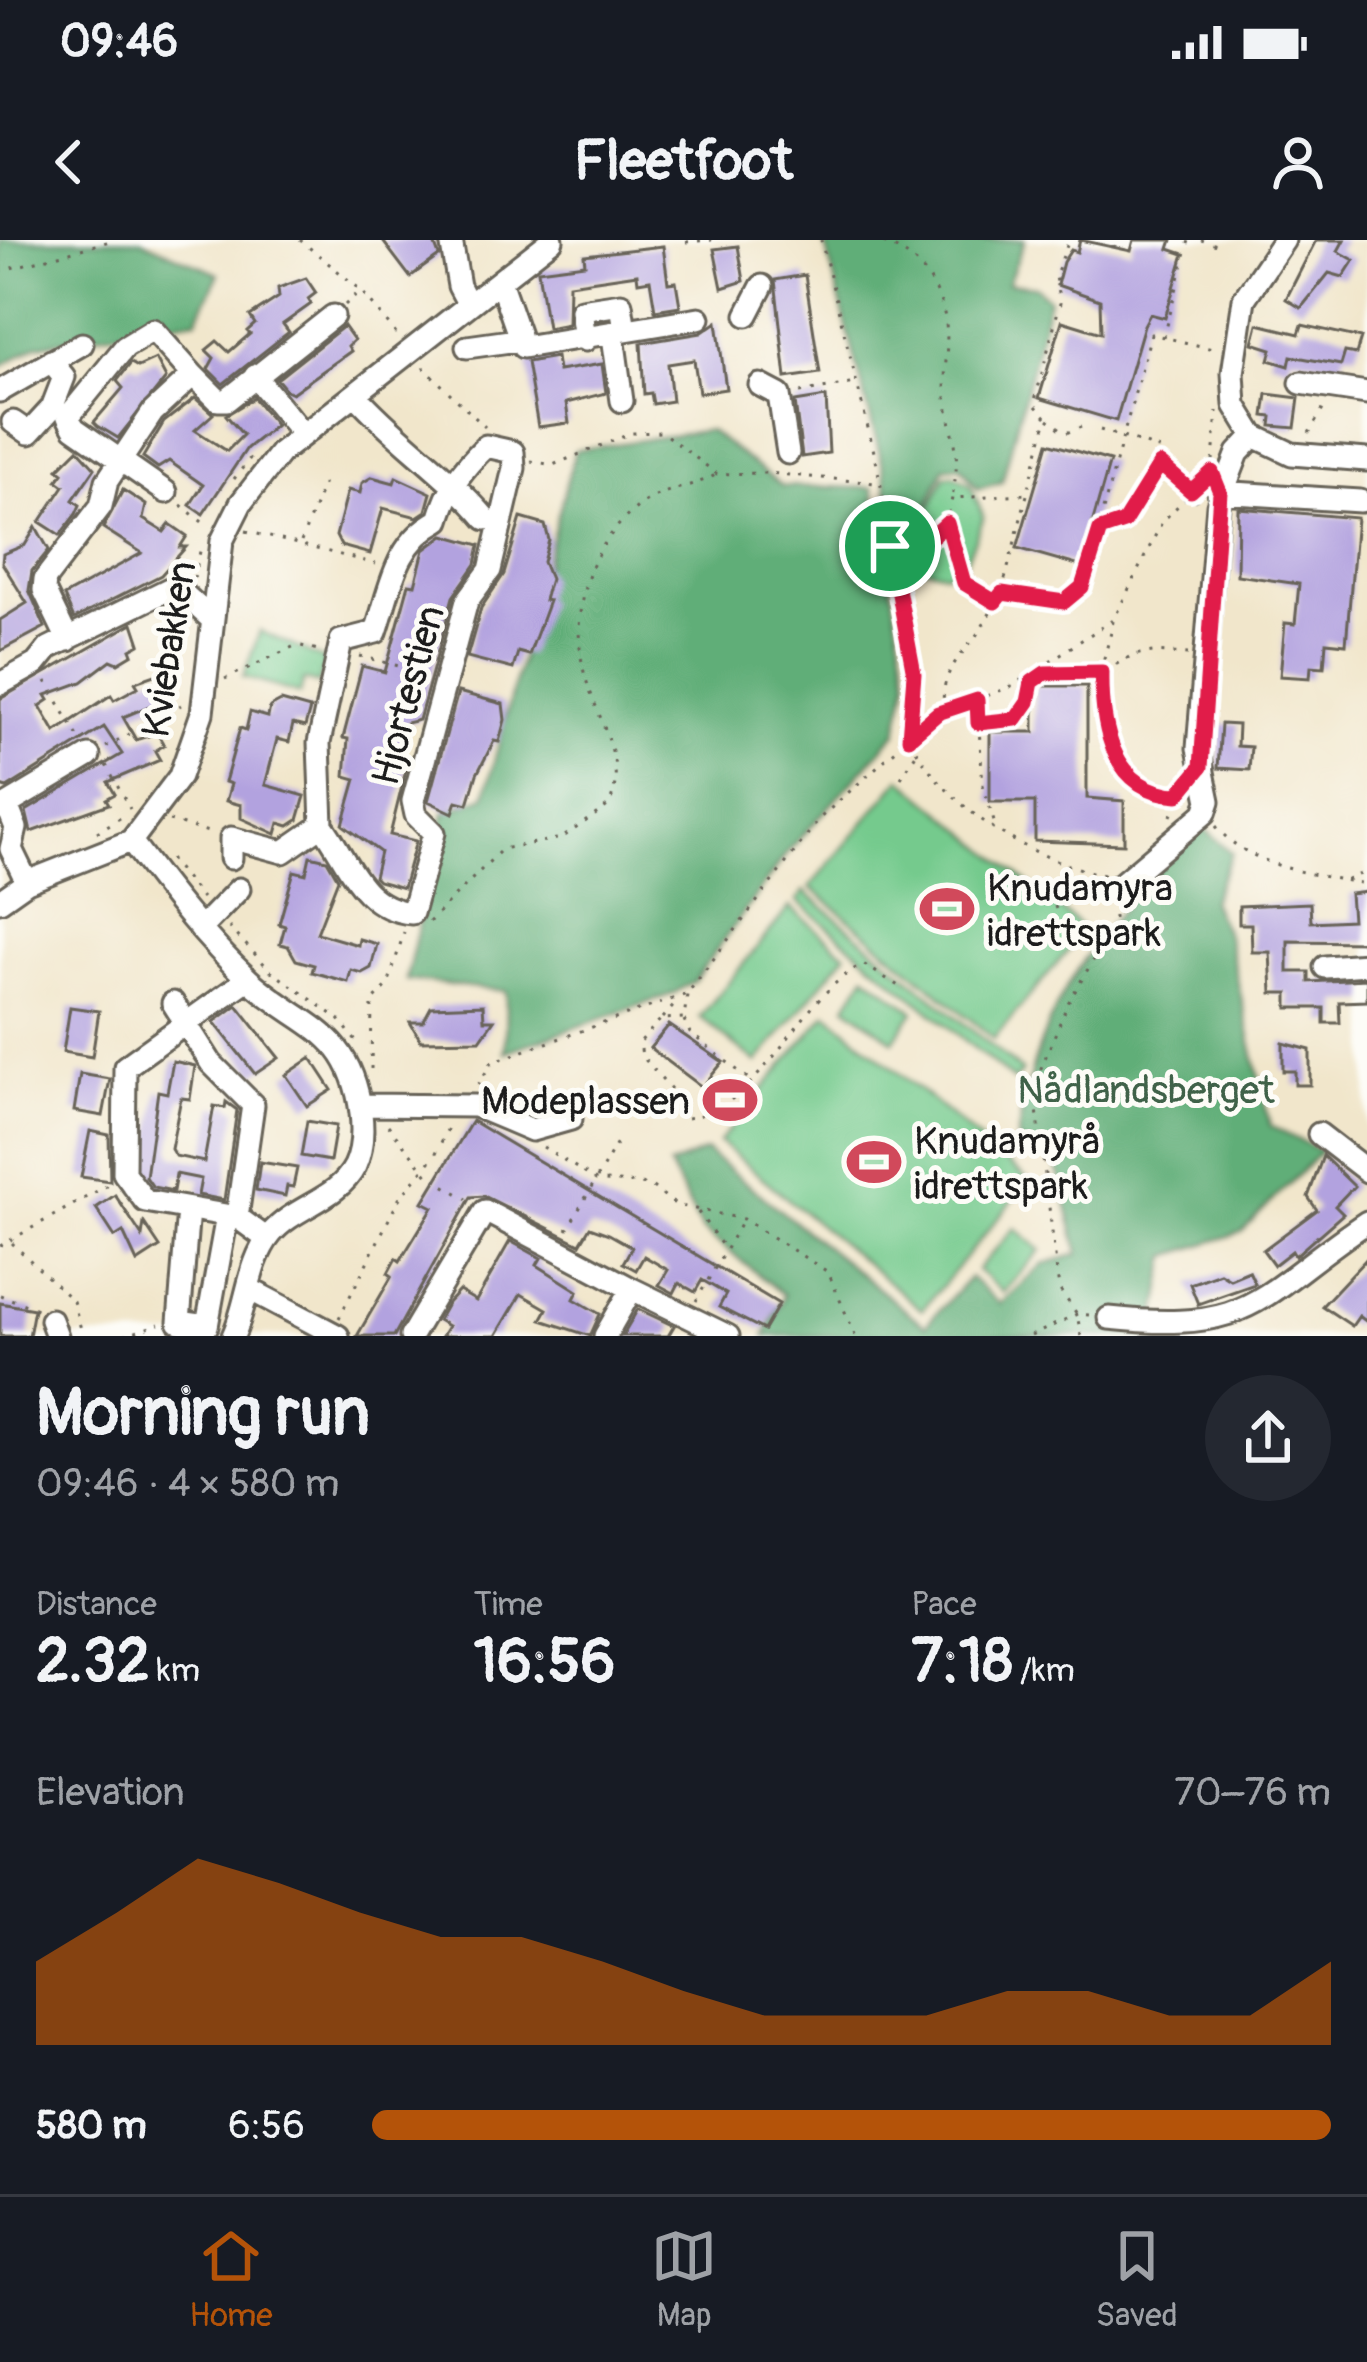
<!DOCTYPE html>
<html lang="en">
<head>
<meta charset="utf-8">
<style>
  :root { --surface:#171b24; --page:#242831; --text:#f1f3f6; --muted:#9ea1a6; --line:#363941; --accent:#b45309 }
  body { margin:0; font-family:Pangolin,sans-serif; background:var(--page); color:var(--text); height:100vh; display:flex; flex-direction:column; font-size:45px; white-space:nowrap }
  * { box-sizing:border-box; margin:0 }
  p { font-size:39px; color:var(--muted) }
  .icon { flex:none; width:66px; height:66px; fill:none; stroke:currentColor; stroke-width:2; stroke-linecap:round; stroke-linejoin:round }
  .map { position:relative; height:1096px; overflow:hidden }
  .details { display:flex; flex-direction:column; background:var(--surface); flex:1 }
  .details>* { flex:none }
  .pin { position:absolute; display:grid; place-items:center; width:102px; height:102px; color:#fff; margin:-51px; border:6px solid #fff; border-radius:50%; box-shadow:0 3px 12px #0007 }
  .round { display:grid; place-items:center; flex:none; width:126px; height:126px; border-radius:63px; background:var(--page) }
  .head { display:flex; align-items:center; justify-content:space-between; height:204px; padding:0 36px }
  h1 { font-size:66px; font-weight:700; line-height:90px }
  .metrics { display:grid; grid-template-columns:repeat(3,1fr); gap:18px; height:204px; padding:12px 36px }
  .metrics div { display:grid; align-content:center }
  .metrics b { font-size:60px; font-weight:700 }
  .metrics small { font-size:33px; font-weight:400 }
  .metrics p { font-size:33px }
  .chart { height:336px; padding:24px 36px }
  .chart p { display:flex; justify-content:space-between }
  .chart svg { width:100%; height:216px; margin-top:12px; fill:var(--accent); opacity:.7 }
  ul { padding:0 36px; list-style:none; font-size:39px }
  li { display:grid; grid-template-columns:192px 144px 1fr; align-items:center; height:90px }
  li i { height:30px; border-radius:15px; background:var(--accent) }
  .status { display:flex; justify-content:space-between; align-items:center; height:84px; padding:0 60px; background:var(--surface); direction:ltr }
  .status svg { height:33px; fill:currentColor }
  header { display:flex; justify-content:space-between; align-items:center; height:156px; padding:0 36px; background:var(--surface); font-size:54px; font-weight:700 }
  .tab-bar { display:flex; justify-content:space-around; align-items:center; height:168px; border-top:3px solid var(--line); background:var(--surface); font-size:33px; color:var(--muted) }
  .tab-bar a { display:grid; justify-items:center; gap:6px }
  .tab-bar .current { color:var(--accent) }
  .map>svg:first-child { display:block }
  .green { fill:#75ca8d; stroke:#487354; stroke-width:3 }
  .forest { fill:#60ae78; stroke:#3e654a; stroke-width:3 }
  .building { fill:#b2a2df }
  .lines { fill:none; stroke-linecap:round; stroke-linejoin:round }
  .minor-casing { stroke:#676359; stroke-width:27 }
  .path { stroke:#676359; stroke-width:3; stroke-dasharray:3 9; stroke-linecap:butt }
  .minor { stroke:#fff; stroke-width:21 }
  .route-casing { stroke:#fff; stroke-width:24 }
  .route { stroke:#e11d48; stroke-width:15 }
  .labels { text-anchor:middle; stroke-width:10; stroke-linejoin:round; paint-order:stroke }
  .street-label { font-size:39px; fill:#1c1c1c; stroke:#fdfcf7 }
  .poi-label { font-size:39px; fill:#1c1c1c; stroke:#fdfcf7; text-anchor:start }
  .park-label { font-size:39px; fill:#406249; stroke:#fdfcf7 }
</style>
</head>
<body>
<div class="status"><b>09:46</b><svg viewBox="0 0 49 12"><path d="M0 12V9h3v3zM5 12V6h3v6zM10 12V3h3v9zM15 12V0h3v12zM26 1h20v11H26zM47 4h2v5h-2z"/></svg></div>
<header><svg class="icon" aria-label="back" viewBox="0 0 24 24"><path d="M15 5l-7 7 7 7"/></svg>Fleetfoot<svg class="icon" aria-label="person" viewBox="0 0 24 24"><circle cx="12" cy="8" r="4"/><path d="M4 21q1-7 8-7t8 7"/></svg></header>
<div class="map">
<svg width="1367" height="1096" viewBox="0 0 1367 1096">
  <rect width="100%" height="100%" fill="#fdfcf7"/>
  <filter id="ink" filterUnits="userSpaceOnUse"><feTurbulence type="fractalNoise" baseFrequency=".00833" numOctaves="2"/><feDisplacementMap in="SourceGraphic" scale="24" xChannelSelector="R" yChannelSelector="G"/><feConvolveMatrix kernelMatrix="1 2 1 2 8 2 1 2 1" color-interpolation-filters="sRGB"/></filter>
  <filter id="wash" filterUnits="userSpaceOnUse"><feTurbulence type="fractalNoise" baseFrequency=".004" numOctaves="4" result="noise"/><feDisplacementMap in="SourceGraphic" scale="48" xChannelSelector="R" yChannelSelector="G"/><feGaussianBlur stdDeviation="2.7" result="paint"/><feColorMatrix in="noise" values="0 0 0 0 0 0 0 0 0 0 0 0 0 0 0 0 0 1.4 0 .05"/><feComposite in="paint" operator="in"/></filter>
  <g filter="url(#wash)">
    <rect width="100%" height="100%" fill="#f1e6cb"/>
    <path class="green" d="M954,235L970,245L984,278L963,327L946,333L917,326L911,309L945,236Z
      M260,391L325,420L319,444L304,440L300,454L243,437Z
      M901,538L1085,690L994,799L810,647Z
      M804,651L1022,831L1014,841L797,661Z
      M790,667L846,714L757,823L700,777Z
      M866,735L914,771L894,801L846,766Z
      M827,773L1029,941L922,1070L719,902Z
      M1015,988L1041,1010L1003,1053L977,1030Z"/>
    <path class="forest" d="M0,0H141L219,34L197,79L37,105L0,127Z
      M824,0H1025L1008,43L1035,46L1049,59L1002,242L978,249L960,226L944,228L911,303L897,307L883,226Z
      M708,190L782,246L873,248L908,440L897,492L788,612L694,741L673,754L505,812L506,751L406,740L444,573L485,556L575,210Z
      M1201,585L1232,613L1211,661L1228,698L1270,886L1321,911L1242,992L1168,1016L1153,1096H765L784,1055L702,990L669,926L706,911L925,1086L970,1037L1000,1064L1043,1024L1079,1014L1054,915L1017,900C1037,757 1102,684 1201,585Z"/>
    <g id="blocks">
      <path class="building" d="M382,0H433L439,16L410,37Z
        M1080,0L1131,11L1134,0H1172L1169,9L1184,14L1165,78L1150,74L1144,85L1116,181L1039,158L1062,81L1101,93L1100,60L1057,45L1063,22L1071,10L1077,12Z
        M1316,0H1344L1338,11L1354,20L1343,37L1329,33L1301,68L1286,59Z
        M663,6L668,43L676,42L680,66L655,70L650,40L638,42L637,34L569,44L568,84L547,88L538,30L585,24L584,15Z
        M738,6L744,41L722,48L714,9Z
        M805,35L820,133L786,138L775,40Z
        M306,38L316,53L308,59L311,64L283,84L289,92L223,144L208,129L214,118L206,110L217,101L229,112L250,94L247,91L255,84L250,76L279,57L278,48Z
        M717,82L726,149L699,153L694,120L668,124L672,161L653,164L651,153L644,154L641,103L701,93Z
        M1258,84L1299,94L1302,85L1361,98L1356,114L1345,112L1341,125L1291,116L1289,126L1269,120L1272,109L1253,103Z
        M344,86L354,100L348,106L351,111L292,153L286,150L277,139Z
        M556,117L558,131L602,124L606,153L566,163L569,183L538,187L527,122Z
        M156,119L166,138L118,198L98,186L94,182L123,148L117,141L131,123L138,127Z
        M1267,154L1299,158L1295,188L1271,186L1272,177L1264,176Z
        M826,157L829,213L802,217L795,162Z
        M195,158L213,174L195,190L227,211L243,195L226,175L254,158L276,185L247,208L203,274L190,265L203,245L169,221L158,228L143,217L164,182Z
        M1048,203L1110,221L1080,326L1017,308Z
        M78,209L95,228L73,260L80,265L76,274L60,295L40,282L64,246L57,241L63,233L58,229Z
        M372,237L394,243L396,237L431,253L426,271L417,277L383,268L370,314L341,306L336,296L348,250L360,253L362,243Z
        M123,250L146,265L143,279L164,292L170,284L187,296L180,307H186L161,335L74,379L64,356L142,313L103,288Z
        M1238,268L1357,278L1346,404L1326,402L1324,427L1311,426L1310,438L1280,436L1285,383L1295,384L1299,344L1237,335Z
        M521,278L545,285L549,300L543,322L550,339L544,360L549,361L529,415L518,412L513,429L467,417L481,368L504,334Z
        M36,287L49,310L32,331L29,350L45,387L0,411V380L27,363L2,323L3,314L25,305Z
        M444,295L480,305L476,324L453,357L419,480L406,483L398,511L404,513L406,530L390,595L416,601L403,648L378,641L374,637L380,612L343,585L356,539L345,536L348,499L343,498L362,426L385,432L409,344L415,345L424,310Z
        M133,383L140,404L131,409L133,414L118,423L111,420L82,442L46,455L49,460L40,466L55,492L111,455L114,460L138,447L135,442L172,429L179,443L166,453L169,458L123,477L136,500L157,493L164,505L155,511L160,520L108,542L115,554L106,559L109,564L31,592L26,571L122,514L104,487L7,548L0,546V459Z
        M1034,446H1087V558L1124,561V604L1035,601V562H990V492H1034Z
        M458,452L503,464L505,480L499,502L494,501L477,534L468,564L457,561L453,573L428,561Z
        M281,461L310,469L305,487L293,484L289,502L277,499L265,545L305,556L298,580L289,586L279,583L276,594L241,578V565L226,561L231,544L225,542L240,488L246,490L250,472L268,477L270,467Z
        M1221,484L1238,485L1237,506L1251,507L1249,530L1218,528Z
        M310,616L327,620L338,639L317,693L358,705L359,699L377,704L371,728L362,733L351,730L348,742L312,732L314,725L296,720L288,706L280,704L285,686L279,684L294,631L306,634Z
        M1367,652V702L1288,701V732H1309V742L1367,739V761L1339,762L1340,783H1324V768H1288V753H1272L1270,712H1252L1251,684H1239V666L1310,663L1311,682L1352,680L1350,654Z
        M237,765L279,818L255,834L214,782Z
        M483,765L484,780H494L480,800L421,801L410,782H423L431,767Z
        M70,767L99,771L92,817L63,812Z
        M669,785L723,822L702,847L650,808Z
        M1283,803L1310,810V845H1295V831H1283Z
        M311,818L332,850L307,866L286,835Z
        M173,821L195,826L190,859L181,858L171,909L175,916L204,922L214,866L225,868L226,862L237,870L224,960L198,955L201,939L176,934L173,951L153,947L146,937L158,851L167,853Z
        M80,834L110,839L103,876L74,871Z
        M307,881L336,886L330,921L301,916Z
        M472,881L779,1064L764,1090L719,1067L726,1054L702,1040L695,1052L679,1043L674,1053L659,1045L668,1030L644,1016L636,1030L623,1023L632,1007L609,994L590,987L580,1004L484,956L471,957L394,1096H357L392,1036L388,1033L396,1018L400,1021L433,967L423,962Z
        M90,891L109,895L110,941L81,937Z
        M1323,916L1354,946L1335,966L1343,974L1295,1016L1292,1011L1274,1025L1263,1010L1317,970L1308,957Z
        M260,922L297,928L293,947L287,946L285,956L256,950Z
        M115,955L142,996L144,983L160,1007L137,1022L123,992L115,997L96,968Z
        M510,1001L541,1018L537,1025L578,1051L574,1059L600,1074L590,1096L541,1080L547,1069L521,1054L496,1096H442L448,1086L438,1080L447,1064L459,1051L476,1061Z
        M1367,1018V1082L1359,1076L1352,1086L1322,1066Z
        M1249,1031L1255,1044L1198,1064L1190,1044L1220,1033L1230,1039Z
        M0,1063L34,1069L29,1096H0Z
        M638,1069L674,1086L668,1096H622Z"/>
    </g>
  </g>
  <g filter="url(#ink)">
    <use href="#blocks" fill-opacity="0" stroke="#676359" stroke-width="3"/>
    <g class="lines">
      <defs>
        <path id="minor" d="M451,0L459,46L468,63
          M1284,0L1244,59L1233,133L1235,165L1254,196L1292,214L1367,220
          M500,41L523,107L699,78
          M747,75L762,46
          M613,96L622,161
          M585,100L581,70L621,64L625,90
          M467,107L517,100
          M255,136L302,193
          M1301,143L1367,153
          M760,145L779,155L788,213
          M0,151L82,104
          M356,155C396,200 447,233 486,279
          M13,182L29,193L52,168L64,137L51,121
          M166,252L74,188L68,177L125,107L153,90L193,135
          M1219,252L1360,261
          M68,400L44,350L45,339L101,266L107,241L153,172L193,135L218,160H227L333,76
          M0,444L36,424L49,408L175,346L209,377
          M7,565L89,516
          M0,568L7,565L16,588L11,609L27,642
          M131,601C166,648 205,699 249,740C302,788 350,788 361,873C363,891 363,909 355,926C338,960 294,966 271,994C248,1022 248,1064 233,1096
          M231,618V598L283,612L322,585L319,503L341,401L376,392C391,347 395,303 439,280C449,247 461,230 486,206L513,212L514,228L490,330L467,361L413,561L416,575L434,593L412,673C361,669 349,622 322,585
          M1115,649L1205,573L1209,561L1198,508L1218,265L1238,213L1254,196
          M0,661L27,642L131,601L180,536L202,473L222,301L241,263L280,213L552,0
          M202,687L239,649
          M1325,727L1367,724
          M248,739L125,827L124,933L145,961L237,977L267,999
          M173,763L211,823L253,865L237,977
          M360,865L475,866L532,890L571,879
          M1319,894L1367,931
          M188,969L179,1082L207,1086L227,976
          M249,1049L338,1096
          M632,1049L728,1096
          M1109,1078C1256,1094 1256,1056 1367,982
          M51,1080L57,1096
          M411,1096L485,971L632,1049L605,1096"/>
      </defs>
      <use href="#minor" class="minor-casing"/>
      <path class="path" d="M300,0L361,50L397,95
        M872,0C912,8 940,41 946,84C949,107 943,133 946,158C953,204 962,206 952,258
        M1201,0L1217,5
        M686,2L712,0
        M0,31L114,0
        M345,65L360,51
        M1164,97L1189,0
        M423,127L485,187
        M800,153L855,143
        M1048,179L1066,193L1081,187
        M1100,190L1158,208C1160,242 1134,278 1102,289
        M1309,193L1325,166
        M531,221L553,225L632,193L662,192L717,234L768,233L876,243
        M1213,221L1217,171
        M1161,226L1191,251L1199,266
        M234,239L254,213
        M181,265L206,285
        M246,291L376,324
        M301,302L326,237
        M890,306L934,295L946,284
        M194,338L201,307
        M1002,351L1047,178L1034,164L1060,63L1055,37L1069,0
        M994,361L958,336L947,283L952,258L1027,254
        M1113,381C1111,397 1105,411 1102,427C1095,483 1114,552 1178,555L1185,546
        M360,416L426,433
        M225,439L297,405L322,411
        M46,441L80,500
        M977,460L983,545L995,585
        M944,470C939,429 962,418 982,387C989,376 994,364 1002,353L1063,362L1082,347L1151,94L1217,110
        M978,483L1022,475L1032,442L1045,433L1102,432L1133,415L1153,412L1188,414
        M106,507L181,465
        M106,525L130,569
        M901,538L916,514
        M1171,576L1178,557
        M169,581L212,593
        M1216,586C1247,627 1319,636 1367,644
        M97,592L125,575
        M170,619L202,658
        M1104,635C1026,617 947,570 909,498L929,478L1010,447L1114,379L1162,282L1205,238
        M1347,640L1367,631
        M1054,668L1096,653
        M429,682L502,609L562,598L609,565C631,517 589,468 582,422C571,361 592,303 640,265C662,248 694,248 717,234
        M229,687L271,731L339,779L358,804
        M663,778L676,763
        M684,780L690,793L750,840
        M371,829L372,762L388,745L404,692
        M478,845L492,822L687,754L820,578L909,498L914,434L908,388L876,220L821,0
        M671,849L642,816L640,802L661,779L684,778L687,755
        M687,878C767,866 794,759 863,724L900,747
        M388,885L429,936L467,959
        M543,907L596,940L650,945L676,965L743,979L828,1032L855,1095L862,1096
        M698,972L724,1008
        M567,990L617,903
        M12,1003L73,1061L83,1096
        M0,1006L108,945
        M0,1055L37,1069
        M696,1061L742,981
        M339,1078L399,959L434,917L450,884
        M124,1096L159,1084
        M1031,1096L1077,1074L1090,1075
        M1081,1096L1077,1074L1059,1049L1034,845L1068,763L1114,685V669"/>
      <use href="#minor" class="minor"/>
    </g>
  </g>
  <g class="lines" filter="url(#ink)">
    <defs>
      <path id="route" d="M1160,224L1191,251L1212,232L1220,252L1201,527L1178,555C1112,552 1101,487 1102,432L1045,433L1032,442L1028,462L1016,479L978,483L977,460L938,473L909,498L914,434L890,306L934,295L947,283L964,343L995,362L1002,353L1064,362L1082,347L1100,290L1124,282Z"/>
    </defs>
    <use href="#route" class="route-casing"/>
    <use href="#route" class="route"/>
  </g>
  <defs>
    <symbol id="stadium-bare" viewBox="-9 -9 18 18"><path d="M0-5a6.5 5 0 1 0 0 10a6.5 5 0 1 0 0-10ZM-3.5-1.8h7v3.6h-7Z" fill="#d1495b" stroke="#fdfcf7" stroke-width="2.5" paint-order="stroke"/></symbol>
  </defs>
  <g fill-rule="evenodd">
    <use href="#stadium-bare" x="909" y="631" width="76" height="76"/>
    <use href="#stadium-bare" x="692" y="822" width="76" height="76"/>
    <use href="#stadium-bare" x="836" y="884" width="76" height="76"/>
  </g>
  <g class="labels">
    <g class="street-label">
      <text transform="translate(168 409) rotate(-81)" y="14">Kviebakken</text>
      <text transform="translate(407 455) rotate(-75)" y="14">Hjortestien</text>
    </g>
    <g class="poi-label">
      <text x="987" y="661">Knudamyra<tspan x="987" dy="45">idrettspark</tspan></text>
      <text x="690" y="874" text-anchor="end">Modeplassen</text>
      <text x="914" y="914">Knudamyrå<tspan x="914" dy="45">idrettspark</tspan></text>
    </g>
    <g class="park-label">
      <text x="1146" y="863">Nådlandsberget</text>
    </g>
  </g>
</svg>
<div class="pin" style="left:890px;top:306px;background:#1e9e55"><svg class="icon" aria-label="arrive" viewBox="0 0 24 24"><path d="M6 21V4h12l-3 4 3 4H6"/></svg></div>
</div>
<section class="details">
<div class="head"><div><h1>Morning run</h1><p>09:46 · 4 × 580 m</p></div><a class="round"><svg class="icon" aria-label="share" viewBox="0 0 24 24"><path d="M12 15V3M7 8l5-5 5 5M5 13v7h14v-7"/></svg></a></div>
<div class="metrics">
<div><p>Distance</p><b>2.32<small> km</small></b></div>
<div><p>Time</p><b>16:56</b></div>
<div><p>Pace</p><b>7:18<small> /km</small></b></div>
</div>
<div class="chart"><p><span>Elevation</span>70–76 m</p>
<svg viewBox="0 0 160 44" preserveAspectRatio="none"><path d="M0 44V27L10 17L20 6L30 11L40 17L50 22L60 22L70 27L80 33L90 38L100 38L110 38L120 33L130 33L140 38L150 38L160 27V44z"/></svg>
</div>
<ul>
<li><b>580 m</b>6:56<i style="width:100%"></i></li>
</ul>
</section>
<nav class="tab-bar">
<a class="current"><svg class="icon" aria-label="home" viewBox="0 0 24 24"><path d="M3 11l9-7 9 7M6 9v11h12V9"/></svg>Home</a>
<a><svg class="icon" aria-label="map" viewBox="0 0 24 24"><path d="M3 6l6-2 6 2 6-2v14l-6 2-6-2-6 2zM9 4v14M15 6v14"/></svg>Map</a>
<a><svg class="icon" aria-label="saved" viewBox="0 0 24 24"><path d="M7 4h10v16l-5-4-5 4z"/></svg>Saved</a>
</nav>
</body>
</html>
